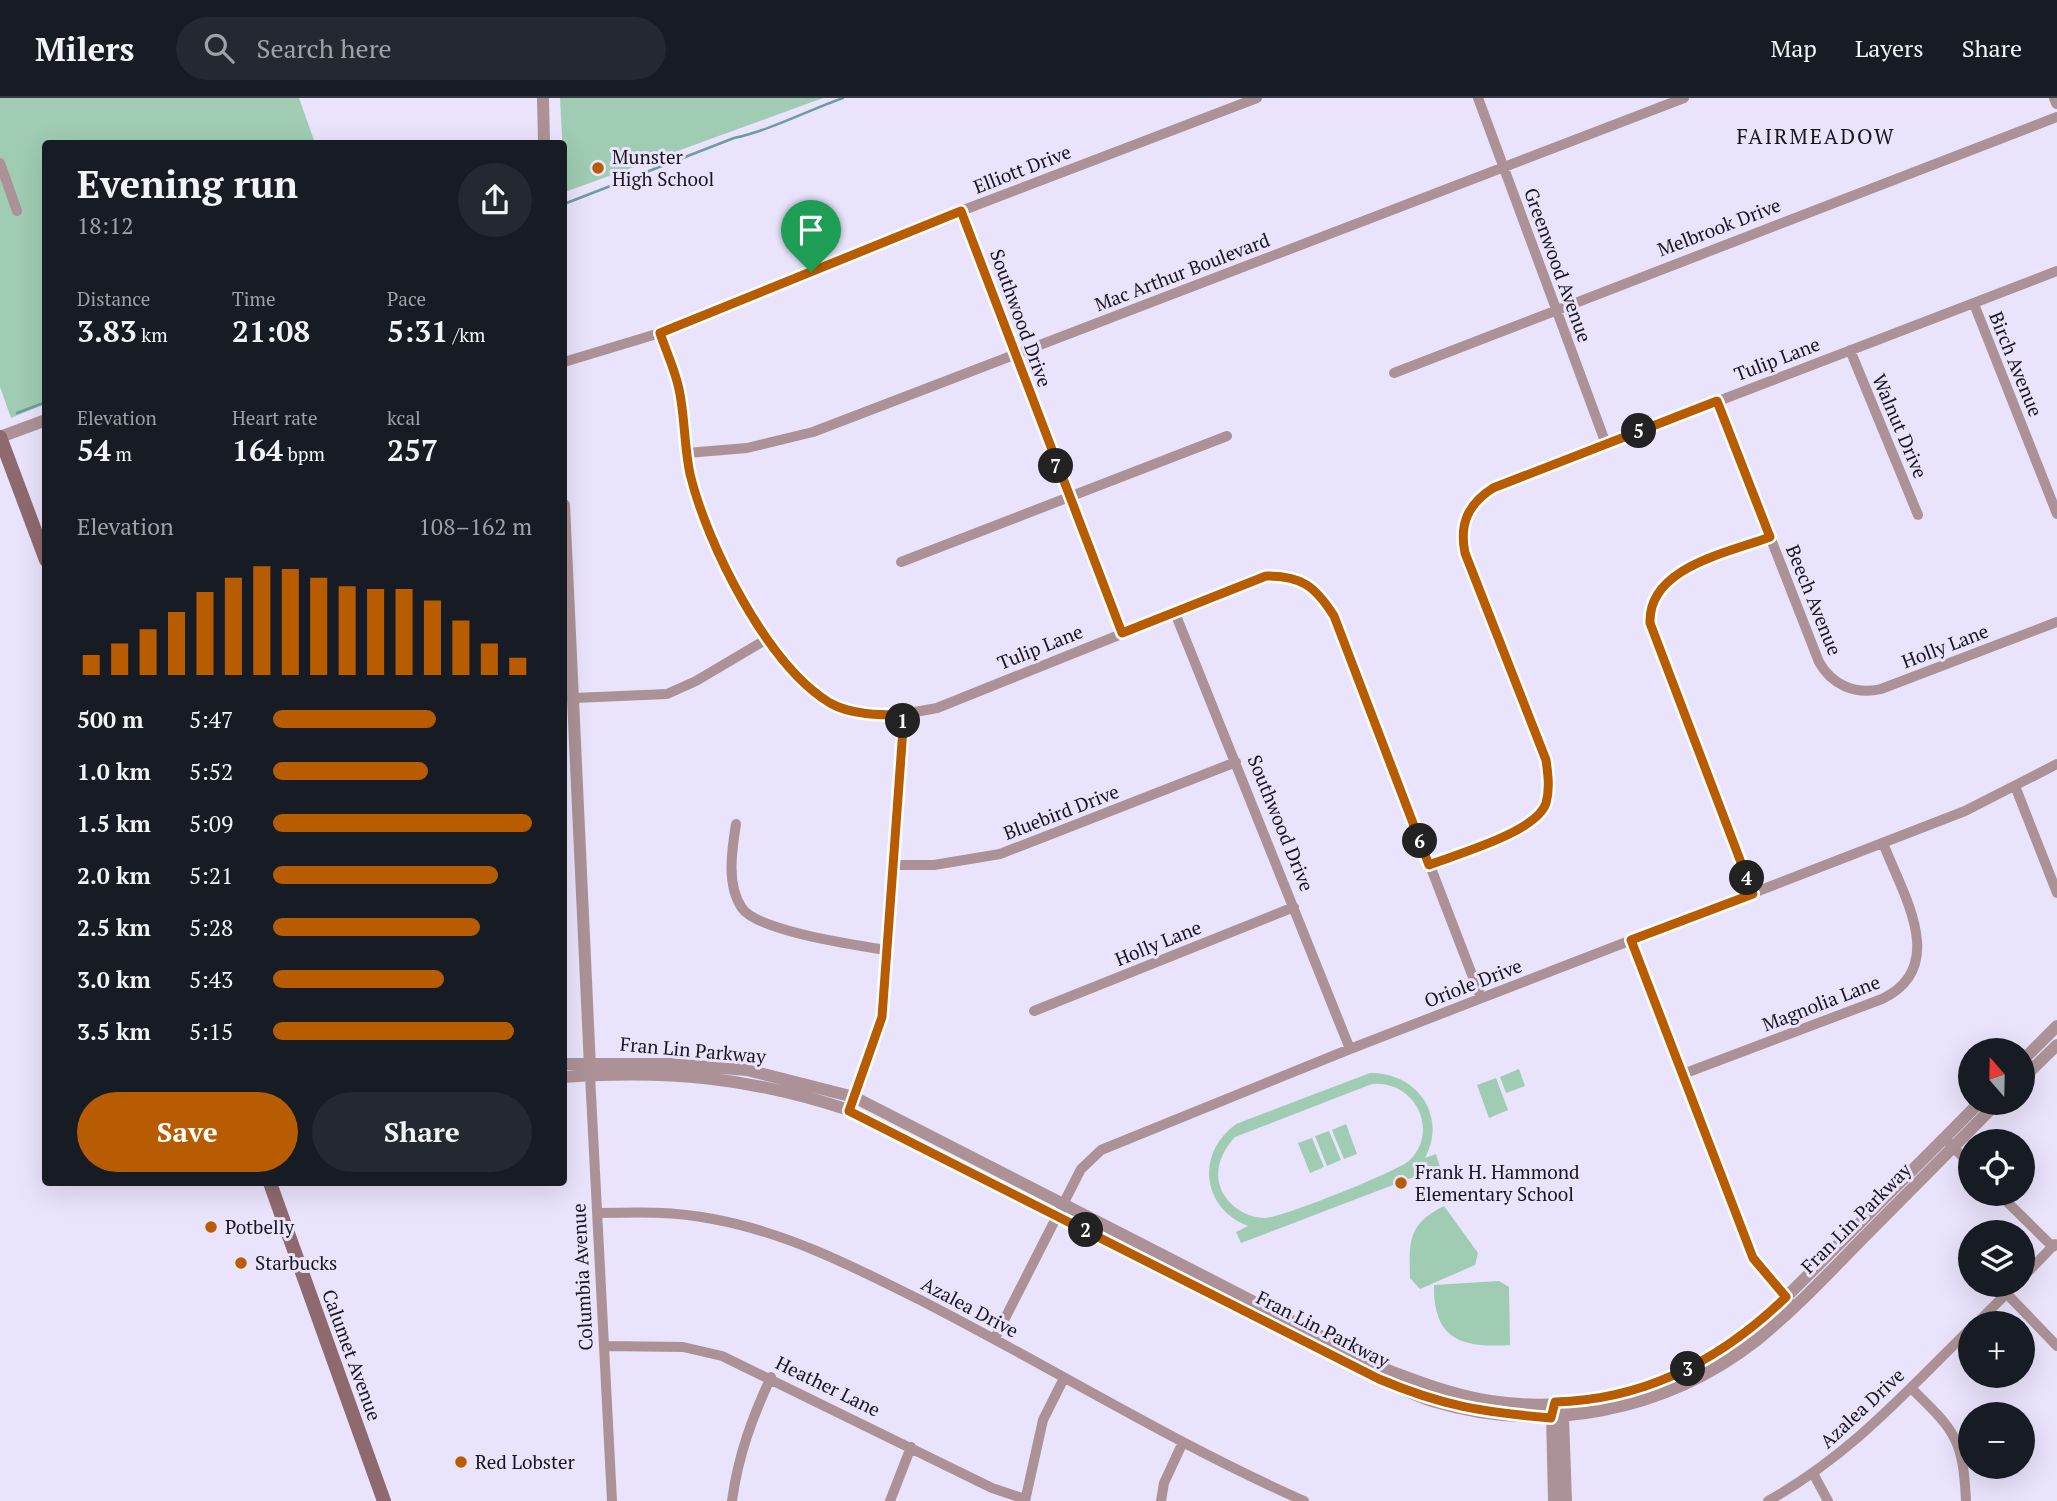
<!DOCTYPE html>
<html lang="en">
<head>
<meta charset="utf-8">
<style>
  :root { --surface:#171b24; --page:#242831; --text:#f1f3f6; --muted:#9ea1a6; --line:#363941; --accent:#b85c01 }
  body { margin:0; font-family:"PT Serif",serif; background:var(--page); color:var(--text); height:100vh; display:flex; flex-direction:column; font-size:26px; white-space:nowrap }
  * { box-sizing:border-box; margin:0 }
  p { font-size:23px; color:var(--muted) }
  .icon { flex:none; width:38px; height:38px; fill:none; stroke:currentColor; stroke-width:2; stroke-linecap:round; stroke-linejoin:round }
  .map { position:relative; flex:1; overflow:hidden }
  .details { position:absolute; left:42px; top:42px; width:525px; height:1046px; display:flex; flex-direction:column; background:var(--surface); border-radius:7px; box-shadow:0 7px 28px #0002 }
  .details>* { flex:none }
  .needle { width:46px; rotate:340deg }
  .buttons { position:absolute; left:1958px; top:940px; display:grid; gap:14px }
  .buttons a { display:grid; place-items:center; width:77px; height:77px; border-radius:50%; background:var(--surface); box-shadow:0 7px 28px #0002; font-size:35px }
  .pin { position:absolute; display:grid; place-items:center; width:60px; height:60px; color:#fff; margin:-72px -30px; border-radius:50% 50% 50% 0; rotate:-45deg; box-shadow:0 0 7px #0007 }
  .pin .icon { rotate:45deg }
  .km { position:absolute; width:35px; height:35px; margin:-18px; border-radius:50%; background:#222; color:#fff; font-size:19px; line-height:35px; text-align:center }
  .round { display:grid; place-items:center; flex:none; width:74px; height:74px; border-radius:37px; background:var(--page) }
  .summary { display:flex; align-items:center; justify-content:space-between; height:119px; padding:0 35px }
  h1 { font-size:38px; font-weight:800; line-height:52px }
  .stats { display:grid; grid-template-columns:repeat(3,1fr); gap:10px; height:119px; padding:7px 35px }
  .stats div { display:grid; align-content:center }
  .stats b { font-size:30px; font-weight:800 }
  .stats small { font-size:19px; font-weight:400 }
  .stats p { font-size:19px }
  .chart { height:196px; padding:14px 35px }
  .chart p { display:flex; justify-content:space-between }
  .chart svg { width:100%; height:126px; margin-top:7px; stroke:var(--accent); stroke-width:6 }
  .button { display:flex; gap:14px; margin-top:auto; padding:14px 35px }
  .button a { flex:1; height:80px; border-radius:42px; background:var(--accent); color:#fff; font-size:28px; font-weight:800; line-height:80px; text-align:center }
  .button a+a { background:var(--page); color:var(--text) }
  ul { padding:0 35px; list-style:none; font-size:23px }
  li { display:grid; grid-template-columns:112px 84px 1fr; align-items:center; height:52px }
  li i { height:18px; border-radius:9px; background:var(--accent) }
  header { display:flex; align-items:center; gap:42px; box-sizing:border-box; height:98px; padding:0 35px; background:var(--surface); border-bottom:2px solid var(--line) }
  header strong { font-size:33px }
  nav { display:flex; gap:38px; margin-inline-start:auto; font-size:24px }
  .search { width:490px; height:63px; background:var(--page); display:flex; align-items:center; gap:18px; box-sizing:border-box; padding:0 24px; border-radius:38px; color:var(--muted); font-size:26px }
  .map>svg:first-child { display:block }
  .green { fill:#a0ccb3; fill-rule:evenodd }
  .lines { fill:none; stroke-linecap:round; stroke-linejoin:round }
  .stream { stroke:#6d9da3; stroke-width:2.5 }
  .minor { stroke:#ac9296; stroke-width:10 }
  .tertiary { stroke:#ac9296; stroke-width:12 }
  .secondary { stroke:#8e6a6f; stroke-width:14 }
  .route-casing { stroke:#fff; stroke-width:14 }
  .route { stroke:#b85c01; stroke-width:9 }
  .poi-dot { fill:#b85c01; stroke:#e9e3fb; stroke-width:2.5 }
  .labels { text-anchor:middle; stroke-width:6; stroke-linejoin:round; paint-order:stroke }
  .poi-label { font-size:19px; fill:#18151d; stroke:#e9e3fb; text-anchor:start }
  .street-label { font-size:19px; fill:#18151d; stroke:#e9e3fb }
  .neighbourhood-label { font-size:21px; letter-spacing:2px; fill:#18151d; stroke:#e9e3fb }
</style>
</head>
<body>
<header>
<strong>Milers</strong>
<div class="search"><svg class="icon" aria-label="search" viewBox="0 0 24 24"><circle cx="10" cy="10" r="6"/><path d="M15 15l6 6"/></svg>Search here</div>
<nav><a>Map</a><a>Layers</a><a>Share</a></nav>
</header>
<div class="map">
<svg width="2057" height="1403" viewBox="0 0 2057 1403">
  <rect width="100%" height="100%" fill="#e9e3fb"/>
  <path class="green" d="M0,0H299L315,45L46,46L45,306L11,320L0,289Z
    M560,0H823L565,94Z
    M1519,971L1525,988L1506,995L1500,979Z
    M1370,975C1416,974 1448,1017 1425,1060L1436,1056L1440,1069L1241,1145L1236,1134L1248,1128C1201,1110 1196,1055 1236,1026ZM1372,986C1414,982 1440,1031 1410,1062C1399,1073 1281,1120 1265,1120C1249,1120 1233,1111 1224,1097C1212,1077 1220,1055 1235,1039Z
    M1496,980L1508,1012L1489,1020L1477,987Z
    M1346,1026L1357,1056L1344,1061L1332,1032Z
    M1329,1033L1341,1062L1327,1068L1315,1038Z
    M1312,1040L1324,1069L1310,1075L1298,1045Z
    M1444,1108L1478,1155L1475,1167L1420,1191L1410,1180C1409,1143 1408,1126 1444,1108Z
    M1499,1183L1509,1189L1510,1247C1462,1250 1433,1242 1434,1187Z"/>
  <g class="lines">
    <path class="stream" d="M564,106L734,40C771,32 806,13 843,0
      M17,315L46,304"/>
    <path class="minor" d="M1478,0L1606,346
      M0,65L17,113
      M961,113L1122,535
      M1974,206L2057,416
      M660,235C666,253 675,272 679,290C686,320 683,351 691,380C711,446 768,575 832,606C866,622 902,617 937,610L1266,478C1302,478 1315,488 1334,518L1481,900
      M1850,252L1918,417
      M564,264L660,235L961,113L1257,0
      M1394,275L2057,19
      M1717,303L1819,564C1832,587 1855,597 1881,591L2057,524
      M687,355L747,350L813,334L1684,0
      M901,464L1227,338
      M1175,515L1350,951
      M574,600L667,596L696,583L767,541
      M2015,688L2057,795
      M736,726C732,751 726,787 742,810C757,833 856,847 885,852
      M891,767H934L1000,756L1236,664
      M1429,767C1457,756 1537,734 1546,705C1550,691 1548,676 1546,662L1465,455C1459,426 1469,406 1492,390L2057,173
      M1753,796L1655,542C1632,472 1721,457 1770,439
      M1631,843L1753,1160L1791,1206
      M1034,913L1294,809
      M1683,976L1882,901C1950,869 1902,795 1883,745
      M590,977L612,1403
      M853,1004L882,919L903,617
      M1949,1045L1970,1066
      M1999,1096L2053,1149
      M597,1115C637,1114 675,1113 713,1121C789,1135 856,1170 924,1204C1051,1269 1173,1345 1304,1403
      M2023,1179L2055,1146
      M2007,1196L2057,1248
      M1977,1225L2016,1186
      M995,1240L1081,1071L1101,1052L1350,951L1965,713L2057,666
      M605,1248L683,1249L722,1258L992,1390L1025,1401
      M1911,1290C1955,1333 1963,1340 1966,1403
      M1814,1377L1828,1403
      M732,1403C738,1358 752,1320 771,1279
      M890,1403L911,1349
      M1025,1403L1043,1322L1064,1280
      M1161,1403L1164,1385L1183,1344
      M1768,1403C1850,1357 1904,1296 1970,1231"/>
    <path class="tertiary" d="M543,0L544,46
      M2055,0L2057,5
      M0,339L46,322
      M564,407L590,969
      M2023,962L2057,928
      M564,966H671L747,972L854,999L1385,1271C1424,1286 1464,1301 1507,1305C1591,1314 1685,1286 1750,1232C1781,1206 1809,1176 1838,1147C1885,1099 1933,1052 1980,1004
      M564,979C668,972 749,979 849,1012L1379,1281C1396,1288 1414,1297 1432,1303C1544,1337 1665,1314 1757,1242C1794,1212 1827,1177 1860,1143C1906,1097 1952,1050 1998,1004
      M2023,980L2057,947
      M1559,1313L1563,1320L1566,1403
      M1552,1315L1554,1403"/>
    <path class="secondary" d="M0,339L46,462
      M270,1085L384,1403"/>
  </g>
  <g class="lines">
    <defs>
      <path id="route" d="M961,113L1122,535L1266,478C1302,478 1315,488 1334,518L1429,767C1457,756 1537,734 1546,705C1550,691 1548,676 1546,662L1465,455C1459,426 1468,406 1493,390L1717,303L1770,439C1728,455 1648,469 1650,525L1753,796L1631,842L1753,1160L1786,1199C1722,1261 1645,1302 1555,1304L1551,1320C1481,1314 1443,1308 1379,1281L849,1013L882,919L904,617C880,617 851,617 830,605C767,567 707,446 690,376C684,348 685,319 679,291C675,272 666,253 660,235Z"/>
    </defs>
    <use href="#route" class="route-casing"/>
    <use href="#route" class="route"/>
  </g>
  <g class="poi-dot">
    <circle cx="598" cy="70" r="7"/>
    <circle cx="1401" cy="1085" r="7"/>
    <circle cx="211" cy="1129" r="7"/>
    <circle cx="241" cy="1165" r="7"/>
    <circle cx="461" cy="1364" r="7"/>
  </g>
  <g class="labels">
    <g class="poi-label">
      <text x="612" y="66">Munster<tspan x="612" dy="22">High School</tspan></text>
      <text x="1415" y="1081">Frank H. Hammond<tspan x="1415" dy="22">Elementary School</tspan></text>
      <text x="225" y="1136">Potbelly</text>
      <text x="255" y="1172">Starbucks</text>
      <text x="475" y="1371">Red Lobster</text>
    </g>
    <g class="street-label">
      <text transform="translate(1022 71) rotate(-21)" y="7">Elliott Drive</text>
      <text transform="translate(1719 129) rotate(-21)" y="7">Melbrook Drive</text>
      <text transform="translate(1558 167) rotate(70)" y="7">Greenwood Avenue</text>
      <text transform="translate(1182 174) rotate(-21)" y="7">Mac Arthur Boulevard</text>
      <text transform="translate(1021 220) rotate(70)" y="7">Southwood Drive</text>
      <text transform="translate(1777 261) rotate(-21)" y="7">Tulip Lane</text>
      <text transform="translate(2016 266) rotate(68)" y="7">Birch Avenue</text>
      <text transform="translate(1900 328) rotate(67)" y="7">Walnut Drive</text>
      <text transform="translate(1814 502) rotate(68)" y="7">Beech Avenue</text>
      <text transform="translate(1945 548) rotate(-21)" y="7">Holly Lane</text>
      <text transform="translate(1040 549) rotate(-22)" y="7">Tulip Lane</text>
      <text transform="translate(1061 714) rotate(-21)" y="7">Bluebird Drive</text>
      <text transform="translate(1281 725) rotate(68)" y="7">Southwood Drive</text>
      <text transform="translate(1158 845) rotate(-22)" y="7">Holly Lane</text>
      <text transform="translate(1473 885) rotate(-21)" y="7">Oriole Drive</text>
      <text transform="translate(1821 905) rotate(-21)" y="7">Magnolia Lane</text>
      <text transform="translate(693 952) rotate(5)" y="7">Fran Lin Parkway</text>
      <text transform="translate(1856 1120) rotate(-45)" y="7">Fran Lin Parkway</text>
      <text transform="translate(582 1179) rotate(-93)" y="7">Columbia Avenue</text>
      <text transform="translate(970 1209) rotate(28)" y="7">Azalea Drive</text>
      <text transform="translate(1323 1231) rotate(27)" y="7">Fran Lin Parkway</text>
      <text transform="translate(352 1257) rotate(70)" y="7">Calumet Avenue</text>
      <text transform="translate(828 1288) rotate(26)" y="7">Heather Lane</text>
      <text transform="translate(1862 1310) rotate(-43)" y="7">Azalea Drive</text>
    </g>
    <g class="neighbourhood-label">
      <text x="1816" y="46">FAIRMEADOW</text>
    </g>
  </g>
</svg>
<div class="buttons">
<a><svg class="needle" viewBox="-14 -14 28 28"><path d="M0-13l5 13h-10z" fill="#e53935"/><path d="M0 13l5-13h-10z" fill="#9ea1a6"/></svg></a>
<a><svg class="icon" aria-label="locate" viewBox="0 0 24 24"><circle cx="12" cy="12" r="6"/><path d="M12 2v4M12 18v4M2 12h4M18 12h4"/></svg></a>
<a><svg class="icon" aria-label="layers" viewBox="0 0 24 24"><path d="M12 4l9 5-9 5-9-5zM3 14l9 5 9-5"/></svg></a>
<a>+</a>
<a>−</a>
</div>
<div class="pin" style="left:811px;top:174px;background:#1e9e55"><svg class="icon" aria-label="arrive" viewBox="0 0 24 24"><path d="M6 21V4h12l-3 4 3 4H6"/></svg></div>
<b class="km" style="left:903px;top:623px">1</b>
<b class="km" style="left:1086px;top:1132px">2</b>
<b class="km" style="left:1688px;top:1271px">3</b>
<b class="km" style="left:1747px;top:780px">4</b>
<b class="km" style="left:1639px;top:333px">5</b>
<b class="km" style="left:1420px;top:743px">6</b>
<b class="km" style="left:1056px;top:368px">7</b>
<section class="details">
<div class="summary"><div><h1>Evening run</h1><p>18:12</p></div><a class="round"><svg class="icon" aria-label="share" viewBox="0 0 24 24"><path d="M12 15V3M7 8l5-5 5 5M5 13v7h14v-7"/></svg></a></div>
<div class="stats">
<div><p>Distance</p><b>3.83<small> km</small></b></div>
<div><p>Time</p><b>21:08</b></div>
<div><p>Pace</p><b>5:31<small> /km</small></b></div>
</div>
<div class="stats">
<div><p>Elevation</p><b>54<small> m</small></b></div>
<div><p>Heart rate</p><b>164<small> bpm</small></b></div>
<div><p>kcal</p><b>257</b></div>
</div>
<div class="chart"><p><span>Elevation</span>108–162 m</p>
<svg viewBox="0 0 160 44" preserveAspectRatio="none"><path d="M5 44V37M15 44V33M25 44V28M35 44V22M45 44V15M55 44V10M65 44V6M75 44V7M85 44V10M95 44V13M105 44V14M115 44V14M125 44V18M135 44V25M145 44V33M155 44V38"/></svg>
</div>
<ul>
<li><b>500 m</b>5:47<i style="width:63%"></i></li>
<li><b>1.0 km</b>5:52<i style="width:60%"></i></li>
<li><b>1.5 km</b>5:09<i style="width:100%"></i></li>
<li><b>2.0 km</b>5:21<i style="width:87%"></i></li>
<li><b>2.5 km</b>5:28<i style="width:80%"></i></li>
<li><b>3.0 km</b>5:43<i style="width:66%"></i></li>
<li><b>3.5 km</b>5:15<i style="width:93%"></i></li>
</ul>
<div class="button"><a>Save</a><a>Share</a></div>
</section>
</div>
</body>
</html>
